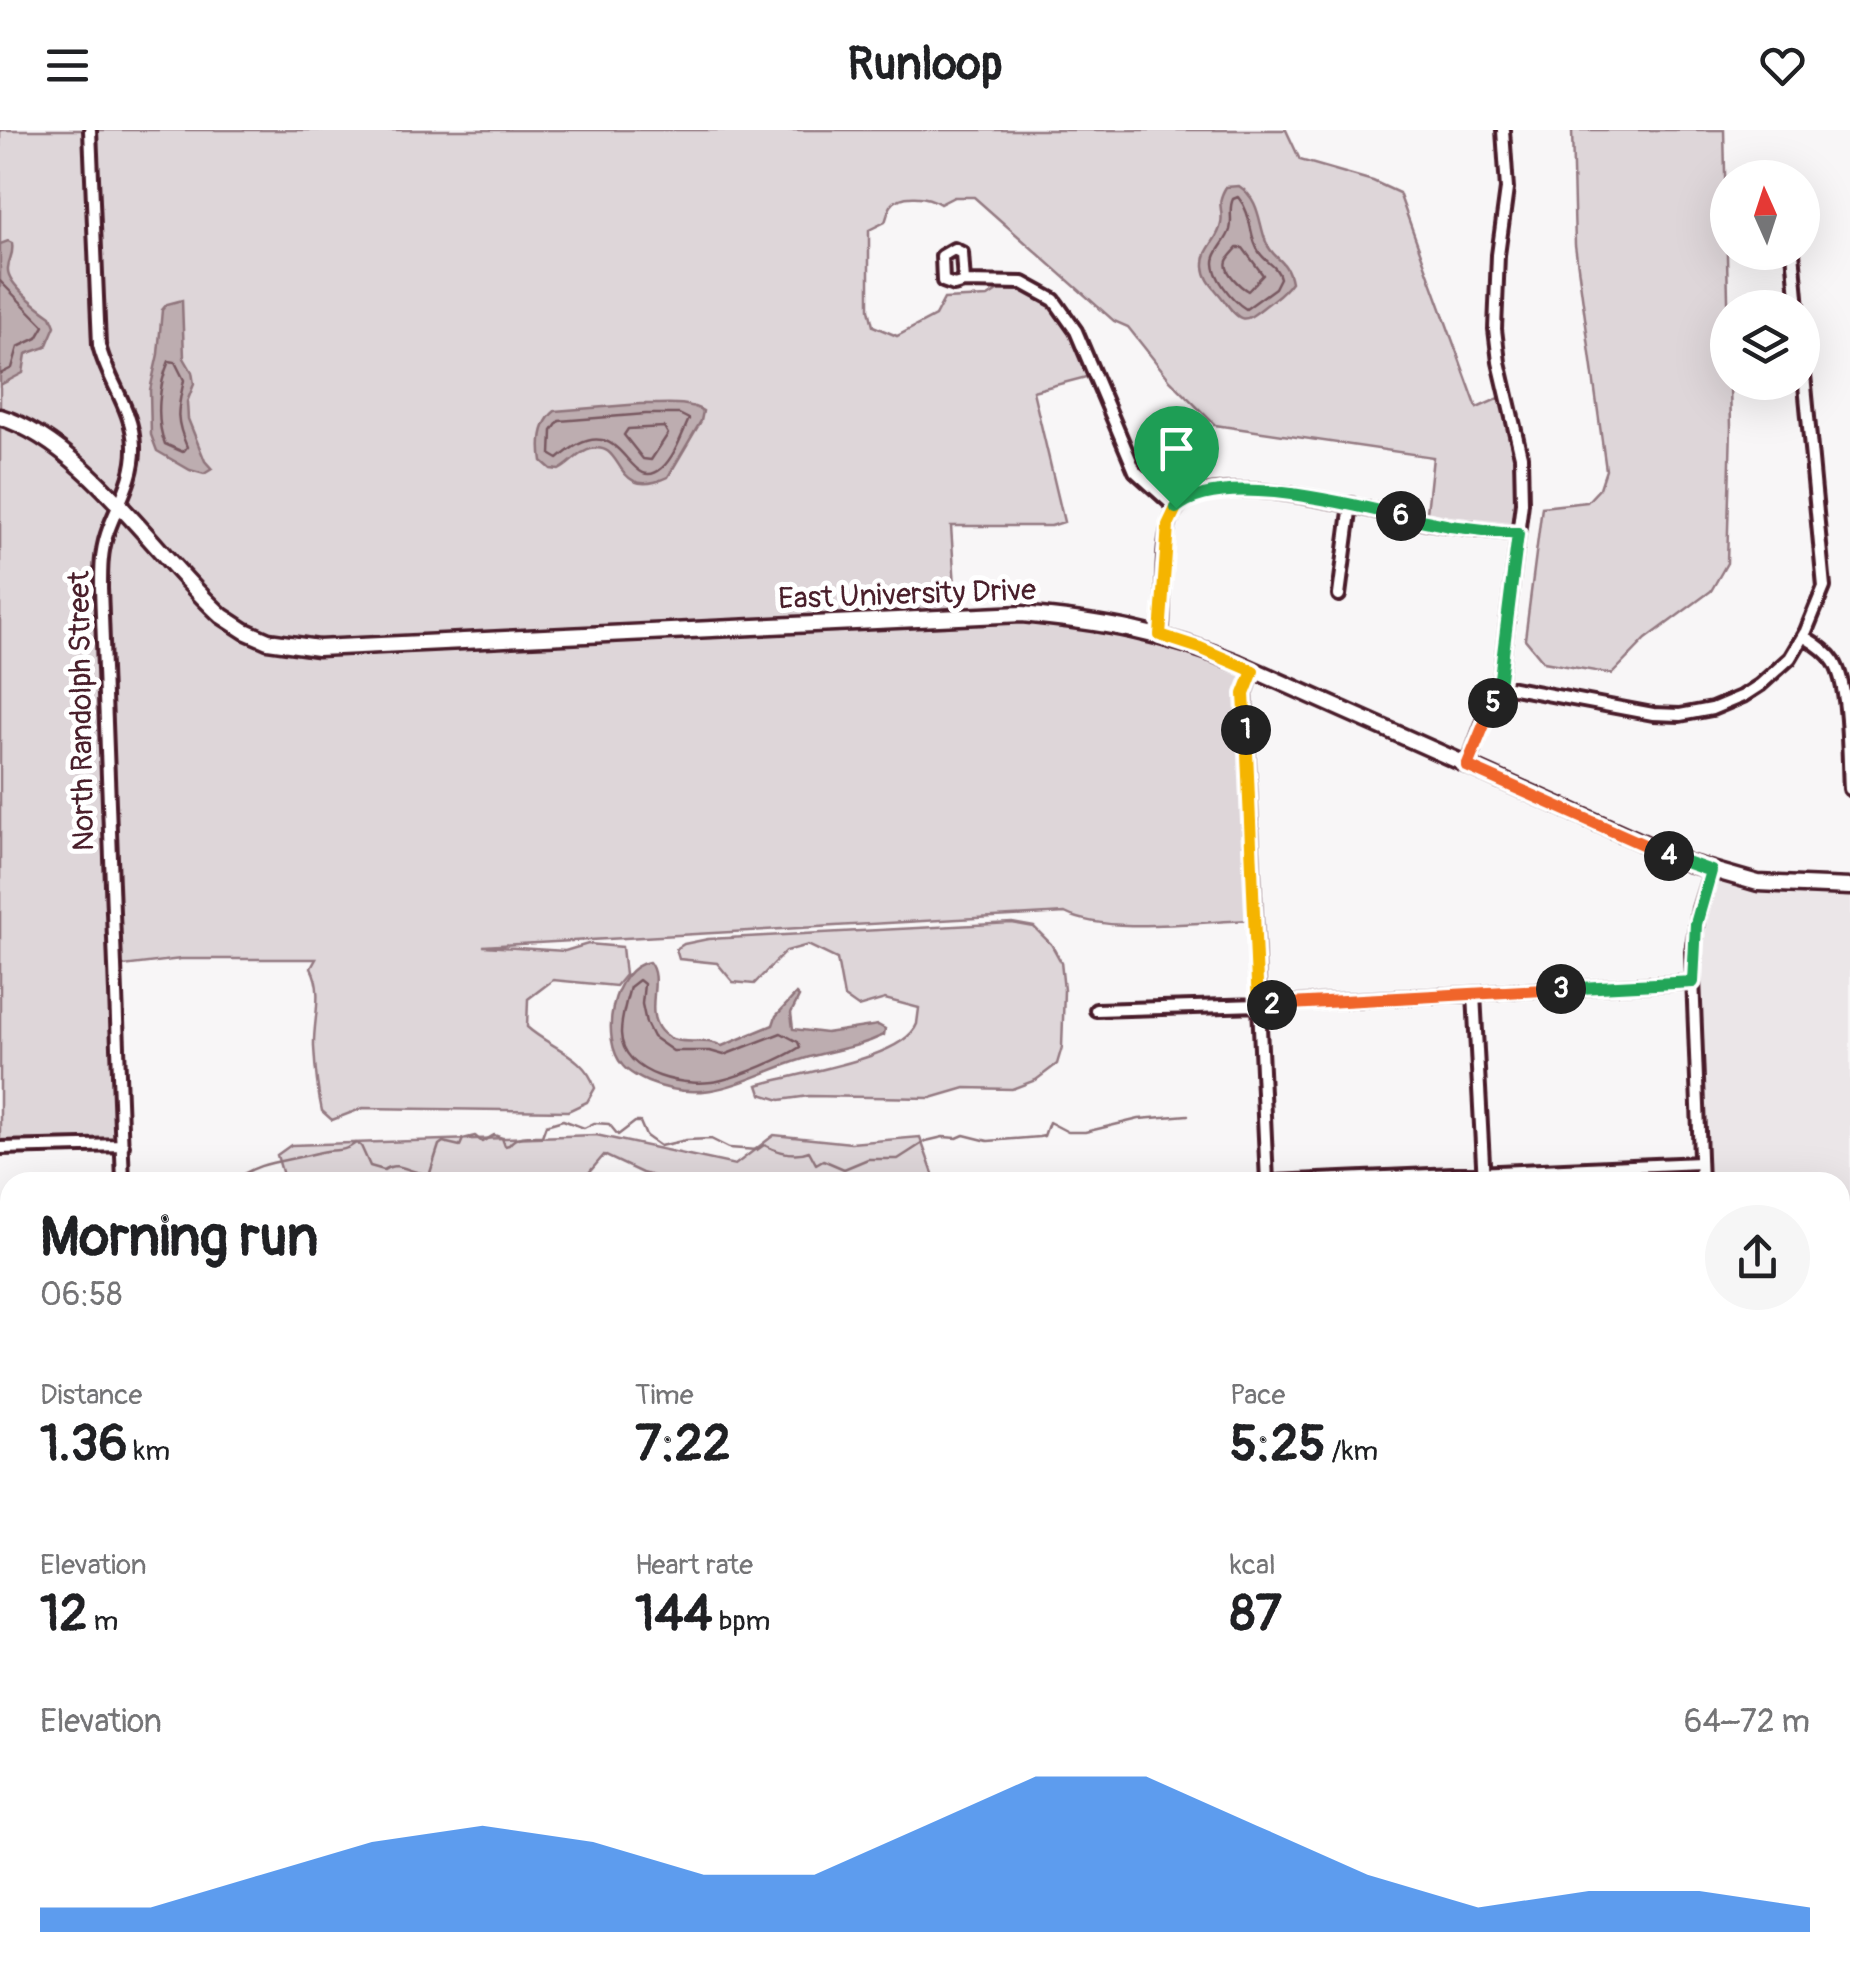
<!DOCTYPE html>
<html lang="en">
<head>
<meta charset="utf-8">
<style>
  :root { --surface:#fff; --page:#f6f6f6; --text:#202124; --muted:#757577; --accent:#1a73e8 }
  body { margin:0; font-family:Pangolin,sans-serif; background:var(--page); color:var(--text); height:100vh; display:flex; flex-direction:column; font-size:38px; white-space:nowrap }
  * { box-sizing:border-box; margin:0 }
  p { font-size:32px; color:var(--muted) }
  .icon { flex:none; width:55px; height:55px; fill:none; stroke:currentColor; stroke-width:2; stroke-linecap:round; stroke-linejoin:round }
  .map { position:relative; flex:1; overflow:hidden }
  .side { position:absolute; left:0px; top:1042px; width:1850px; height:812px; display:flex; flex-direction:column; background:var(--surface); border-radius:30px 30px 0 0; box-shadow:0 10px 40px #0002 }
  .side>* { flex:none }
  .needle { width:65px; rotate:357deg }
  .fabs { position:absolute; left:1710px; top:30px; display:grid; gap:20px }
  .fabs a { display:grid; place-items:center; width:110px; height:110px; border-radius:50%; background:var(--surface); box-shadow:0 10px 40px #0002; font-size:50px }
  .pin { position:absolute; display:grid; place-items:center; width:85px; height:85px; color:#fff; margin:-102px -42px; border-radius:50% 50% 50% 0; rotate:-45deg; box-shadow:0 0 10px #0007 }
  .pin .icon { rotate:45deg }
  .km { position:absolute; width:50px; height:50px; margin:-25px; border-radius:50%; background:#222; color:#fff; font-size:28px; line-height:50px; text-align:center }
  .round { display:grid; place-items:center; flex:none; width:105px; height:105px; border-radius:52px; background:var(--page) }
  .summary { display:flex; align-items:center; justify-content:space-between; height:170px; padding:0 40px }
  h1 { font-size:55px; font-weight:700; line-height:75px }
  .stats { display:grid; grid-template-columns:repeat(3,1fr); gap:15px; height:170px; padding:10px 40px }
  .stats div { display:grid; align-content:center }
  .stats b { font-size:50px; font-weight:700 }
  .stats small { font-size:28px; font-weight:400 }
  .stats p { font-size:28px }
  .chart { height:280px; padding:20px 40px }
  .chart p { display:flex; justify-content:space-between }
  .chart svg { width:100%; height:180px; margin-top:10px; fill:var(--accent); opacity:.7 }
  header { display:flex; justify-content:space-between; align-items:center; height:130px; padding:0 40px; background:var(--surface); font-size:45px; font-weight:700 }
  .map>svg:first-child { display:block }
  .built { fill:#ebe6e8 }
  .green { fill:#ded6d9; stroke:#947a82; stroke-width:2.5 }
  .water { fill:#bdadb0; stroke:#8f747b; stroke-width:2.5 }
  .lines { fill:none; stroke-linecap:round; stroke-linejoin:round }
  .shore { stroke:#785860; stroke-width:2.5 }
  .stream { stroke:#8f747b; stroke-width:2.5 }
  .minor-casing { stroke:#4a1f2b; stroke-width:18 }
  .major-casing { stroke:#4a1f2b; stroke-width:21 }
  .minor { stroke:#fff; stroke-width:10 }
  .major { stroke:#fff; stroke-width:14 }
  .rail-casing { stroke:#4a1f2b; stroke-width:6 }
  .rail { stroke:#fff; stroke-width:2.5; stroke-dasharray:8; stroke-linecap:butt }
  .split-1-casing { stroke:#fff; stroke-width:20 }
  .split-2-casing { stroke:#fff; stroke-width:20 }
  .split-3-casing { stroke:#fff; stroke-width:20 }
  .split-4-casing { stroke:#fff; stroke-width:20 }
  .split-5-casing { stroke:#fff; stroke-width:20 }
  .split-6-casing { stroke:#fff; stroke-width:20 }
  .split-7-casing { stroke:#fff; stroke-width:20 }
  .split-1 { stroke:#f5b400; stroke-width:12 }
  .split-2 { stroke:#f5b400; stroke-width:12 }
  .split-3 { stroke:#f0652b; stroke-width:12 }
  .split-4 { stroke:#22a559; stroke-width:12 }
  .split-5 { stroke:#f0652b; stroke-width:12 }
  .split-6 { stroke:#22a559; stroke-width:12 }
  .split-7 { stroke:#22a559; stroke-width:12 }
  .labels { text-anchor:middle; stroke-width:10; stroke-linejoin:round; paint-order:stroke }
  .street-label { font-size:30px; fill:#4a1f2b; stroke:#fff }
</style>
</head>
<body>
<header><svg class="icon" aria-label="menu" viewBox="0 0 24 24"><path d="M4 6h16M4 12h16M4 18h16"/></svg>Runloop<svg class="icon" aria-label="heart" viewBox="0 0 24 24"><path d="M12 20l-8-8c-3-5 5-10 8-4 3-6 11-1 8 4z"/></svg></header>
<div class="map">
<svg width="1850" height="1853" viewBox="0 0 1850 1853">
  <rect width="100%" height="100%" fill="#f8f6f7"/>
  <filter id="ink" filterUnits="userSpaceOnUse"><feTurbulence type="fractalNoise" baseFrequency=".01" numOctaves="2"/><feDisplacementMap in="SourceGraphic" scale="20" xChannelSelector="R" yChannelSelector="G"/><feConvolveMatrix kernelMatrix="1 2 1 2 8 2 1 2 1" color-interpolation-filters="sRGB"/></filter>
  <g filter="url(#ink)">
    <path class="built" d="M1708,749L1747,761L1850,767V1551L1840,1554V1052H1701L1692,837Z
      M10,1708V1793H0V1709Z
      M663,1845H821L822,1853H663Z"/>
    <path class="green" d="M0,0H1286L1300,30L1373,51L1399,63L1477,278L1506,265L1518,311V404L1426,392L1433,327L1215,295L1170,250L1128,197L1114,191L974,67H954L940,74C929,66 900,62 891,76C888,81 887,87 885,92L869,100V179L873,196L897,206L935,186L944,169L988,167L1011,152L1054,170L1094,245L1033,261L1064,392L1051,396H951L957,487L1080,489L1253,541L1247,556L1253,790C1202,791 1108,805 1065,783L483,816L565,821L588,814L622,817L625,845L616,856L553,850L528,869L527,897C550,918 585,925 595,958L587,972L568,981L363,978L332,990L322,981C318,963 315,936 314,917C313,890 324,863 311,838L316,829H181L114,837L123,1015L0,1018Z
      M1572,0H1724L1731,297L1727,433L1711,461L1646,509L1612,544L1544,532L1525,509L1542,377L1587,372L1600,358L1606,340L1575,115Z
      M1012,793L1034,797L1051,814L1061,832L1064,860L1062,917L1057,934L1036,950L1012,959L965,958L931,968L809,966L780,970L761,964L758,955C794,943 903,930 917,894C917,893 919,879 919,878L885,869L858,877L844,867L837,829L808,815L786,821L754,854L733,852L717,833L679,829L676,819L684,814L708,809Z
      M596,1005L735,1035L774,1005L851,1013L920,1007L936,1052H676L642,1043L604,1025L581,1052C557,1053 531,1044 510,1052H285L277,1025L291,1015Z"/>
    <path class="water" d="M1239,56C1260,70 1258,91 1266,112C1273,130 1287,128 1291,152C1284,162 1279,165 1269,173C1244,192 1243,197 1223,169C1214,157 1205,151 1204,136C1203,118 1218,111 1221,94C1224,78 1215,75 1226,57Z
      M8,111L12,113C14,125 9,127 8,138C6,153 38,177 51,186L55,196L46,217L26,224L23,243L0,255V114Z
      M182,170L184,228L192,242L194,254L187,272L188,289L205,331L212,339L204,344L190,340L157,321L151,305L150,260L158,224L162,180L167,174Z
      M641,274C661,275 686,270 703,281L701,291L668,347C612,373 626,310 591,319C578,322 571,334 559,340L551,339L542,331C539,312 540,293 555,281Z
      M649,832C664,850 643,880 661,901C678,920 702,905 722,916L773,895L776,886L796,864L799,867L791,883L793,899L826,903L878,895L885,899L884,905C852,920 834,919 803,929C747,946 710,977 648,952C641,949 628,942 623,936C599,909 612,838 649,832Z"/>
    <g class="lines">
      <path class="shore" d="M1238,67C1253,85 1248,105 1259,122C1266,133 1277,135 1280,148L1275,158L1246,179C1233,171 1209,144 1215,127C1218,118 1227,110 1230,100C1233,88 1228,79 1233,69Z
        M1237,118H1243L1263,145L1248,161C1241,157 1223,142 1227,131C1229,126 1234,122 1237,118Z
        M0,151L44,196L37,208L18,217L12,238L0,244
        M169,231L175,232L184,250C178,279 174,287 187,317L183,322L165,314C155,289 159,254 169,231Z
        M646,284H679L689,289C682,304 675,326 662,338C626,369 625,269 558,329L551,325L552,301L559,291Z
        M664,297L668,304L651,330L643,329L624,305L628,299Z
        M639,850L644,854L642,874L646,893L653,907L673,921H710L724,925L781,903L798,912L800,917C782,929 743,945 722,950C688,959 622,946 621,903C621,888 626,871 630,857Z"/>
      <path class="stream" d="M232,1052C259,1030 285,1032 317,1023C332,1018 342,1024 356,1013L361,1016L370,1036L384,1040C399,1029 412,1046 430,1043L439,1015L443,1012L460,1016L463,1009L475,1006L482,1012L494,1005L502,1008L505,1016L509,1015C517,1004 530,1006 542,1006L546,995L563,990L584,998L594,993L609,994L618,1005L635,992H640L646,1006L660,1016L686,1010L711,1009L729,1018L757,1020L764,1015C778,1022 794,1027 809,1021L816,1034L823,1030L844,1039L868,1029H898L926,1011L943,1007L957,1008L964,1005L988,1011L1039,1007L1044,1006L1049,992L1068,1002H1085L1139,989L1188,985"/>
      <defs>
        <path id="minor" d="M90,0L99,215C107,250 133,279 134,316C135,350 117,374 107,404C101,422 101,439 101,458L123,1052
          M954,119L962,123L964,152L954,155L943,151L942,126Z
          M1793,122L1798,178
          M964,152L1023,153L1054,170L1076,201L1135,341L1176,378
          M1339,465L1351,374
          M1161,505C1166,472 1157,400 1178,377C1213,335 1378,383 1426,392C1456,398 1487,400 1518,404
          M1803,506C1815,513 1827,521 1834,532C1850,558 1848,626 1850,659
          M1253,541L1245,564L1267,1052
          M1498,555L1653,584L1680,585L1712,579L1743,566L1760,555L1790,528L1806,501L1824,457L1802,223
          M1467,636L1500,548L1522,373L1521,326L1499,232L1495,199L1498,125L1507,59L1503,0
          M1474,864L1484,1052
          M1096,880L1259,875L1693,852
          M0,1018L123,1015
          M1274,1052L1700,1033
          M1701,1052L1692,822L1699,779L1711,741
          M1840,1271L1850,1270
          M1840,1591L1850,1582
          M0,1617H10
          M1840,1619L1849,1853
          M145,1845L146,1853
          M337,1845V1853
          M517,1845V1853
          M663,1845V1853
          M821,1845L822,1853
          M1299,1845V1853
          M1457,1845V1853
          M1617,1845V1853
          M1733,1845V1853
          M1095,1853L1097,1845"/>
        <path id="major" d="M0,287C85,313 156,426 222,486L245,501L268,511L318,518L1022,484C1103,492 1162,502 1238,533L1688,733L1758,753L1850,757"/>
      </defs>
      <use href="#minor" class="minor-casing"/>
      <use href="#major" class="major-casing"/>
      <use href="#minor" class="minor"/>
      <use href="#major" class="major"/>
      <defs>
        <path id="rail" d="M1840,1562L1850,1559
          M996,1853L1019,1845"/>
      </defs>
      <use href="#rail" class="rail-casing"/>
      <use href="#rail" class="rail"/>
    </g>
  </g>
  <g class="lines" filter="url(#ink)">
    <defs>
      <path id="split-1" d="M1176,378L1168,395L1160,505L1200,518L1253,541L1244,564L1246,600"/>
      <path id="split-2" d="M1246,600L1258,876L1272,875"/>
      <path id="split-3" d="M1272,875L1561,859"/>
      <path id="split-4" d="M1561,859L1693,852L1696,794L1711,741L1669,726"/>
      <path id="split-5" d="M1493,573L1467,636L1669,726"/>
      <path id="split-6" d="M1401,386L1450,396L1518,404L1500,548L1493,573"/>
      <path id="split-7" d="M1176,378C1221,340 1348,374 1401,386"/>
    </defs>
    <use href="#split-1" class="split-1-casing"/>
    <use href="#split-2" class="split-2-casing"/>
    <use href="#split-3" class="split-3-casing"/>
    <use href="#split-4" class="split-4-casing"/>
    <use href="#split-5" class="split-5-casing"/>
    <use href="#split-6" class="split-6-casing"/>
    <use href="#split-7" class="split-7-casing"/>
    <use href="#split-1" class="split-1"/>
    <use href="#split-2" class="split-2"/>
    <use href="#split-3" class="split-3"/>
    <use href="#split-4" class="split-4"/>
    <use href="#split-5" class="split-5"/>
    <use href="#split-6" class="split-6"/>
    <use href="#split-7" class="split-7"/>
  </g>
  <g class="labels">
    <g class="street-label">
      <text transform="translate(907 464) rotate(-2)" y="10">East University Drive</text>
      <text transform="translate(81 581) rotate(-91)" y="10">North Randolph Street</text>
    </g>
  </g>
</svg>
<div class="fabs">
<a><svg class="needle" viewBox="-14 -14 28 28"><path d="M0-13l5 13h-10z" fill="#e53935"/><path d="M0 13l5-13h-10z" fill="#757577"/></svg></a>
<a><svg class="icon" aria-label="layers" viewBox="0 0 24 24"><path d="M12 4l9 5-9 5-9-5zM3 14l9 5 9-5"/></svg></a>
</div>
<div class="pin" style="left:1176px;top:378px;background:#1e9e55"><svg class="icon" aria-label="arrive" viewBox="0 0 24 24"><path d="M6 21V4h12l-3 4 3 4H6"/></svg></div>
<b class="km" style="left:1246px;top:600px">1</b>
<b class="km" style="left:1272px;top:875px">2</b>
<b class="km" style="left:1561px;top:859px">3</b>
<b class="km" style="left:1669px;top:726px">4</b>
<b class="km" style="left:1493px;top:573px">5</b>
<b class="km" style="left:1401px;top:386px">6</b>
<section class="side">
<div class="summary"><div><h1>Morning run</h1><p>06:58</p></div><a class="round"><svg class="icon" aria-label="share" viewBox="0 0 24 24"><path d="M12 15V3M7 8l5-5 5 5M5 13v7h14v-7"/></svg></a></div>
<div class="stats">
<div><p>Distance</p><b>1.36<small> km</small></b></div>
<div><p>Time</p><b>7:22</b></div>
<div><p>Pace</p><b>5:25<small> /km</small></b></div>
</div>
<div class="stats">
<div><p>Elevation</p><b>12<small> m</small></b></div>
<div><p>Heart rate</p><b>144<small> bpm</small></b></div>
<div><p>kcal</p><b>87</b></div>
</div>
<div class="chart"><p><span>Elevation</span>64–72 m</p>
<svg viewBox="0 0 160 44" preserveAspectRatio="none"><path d="M0 44V38L10 38L20 30L30 22L40 18L50 22L60 30L70 30L80 18L90 6L100 6L110 18L120 30L130 38L140 34L150 34L160 38V44z"/></svg>
</div>
</section>
</div>
</body>
</html>
